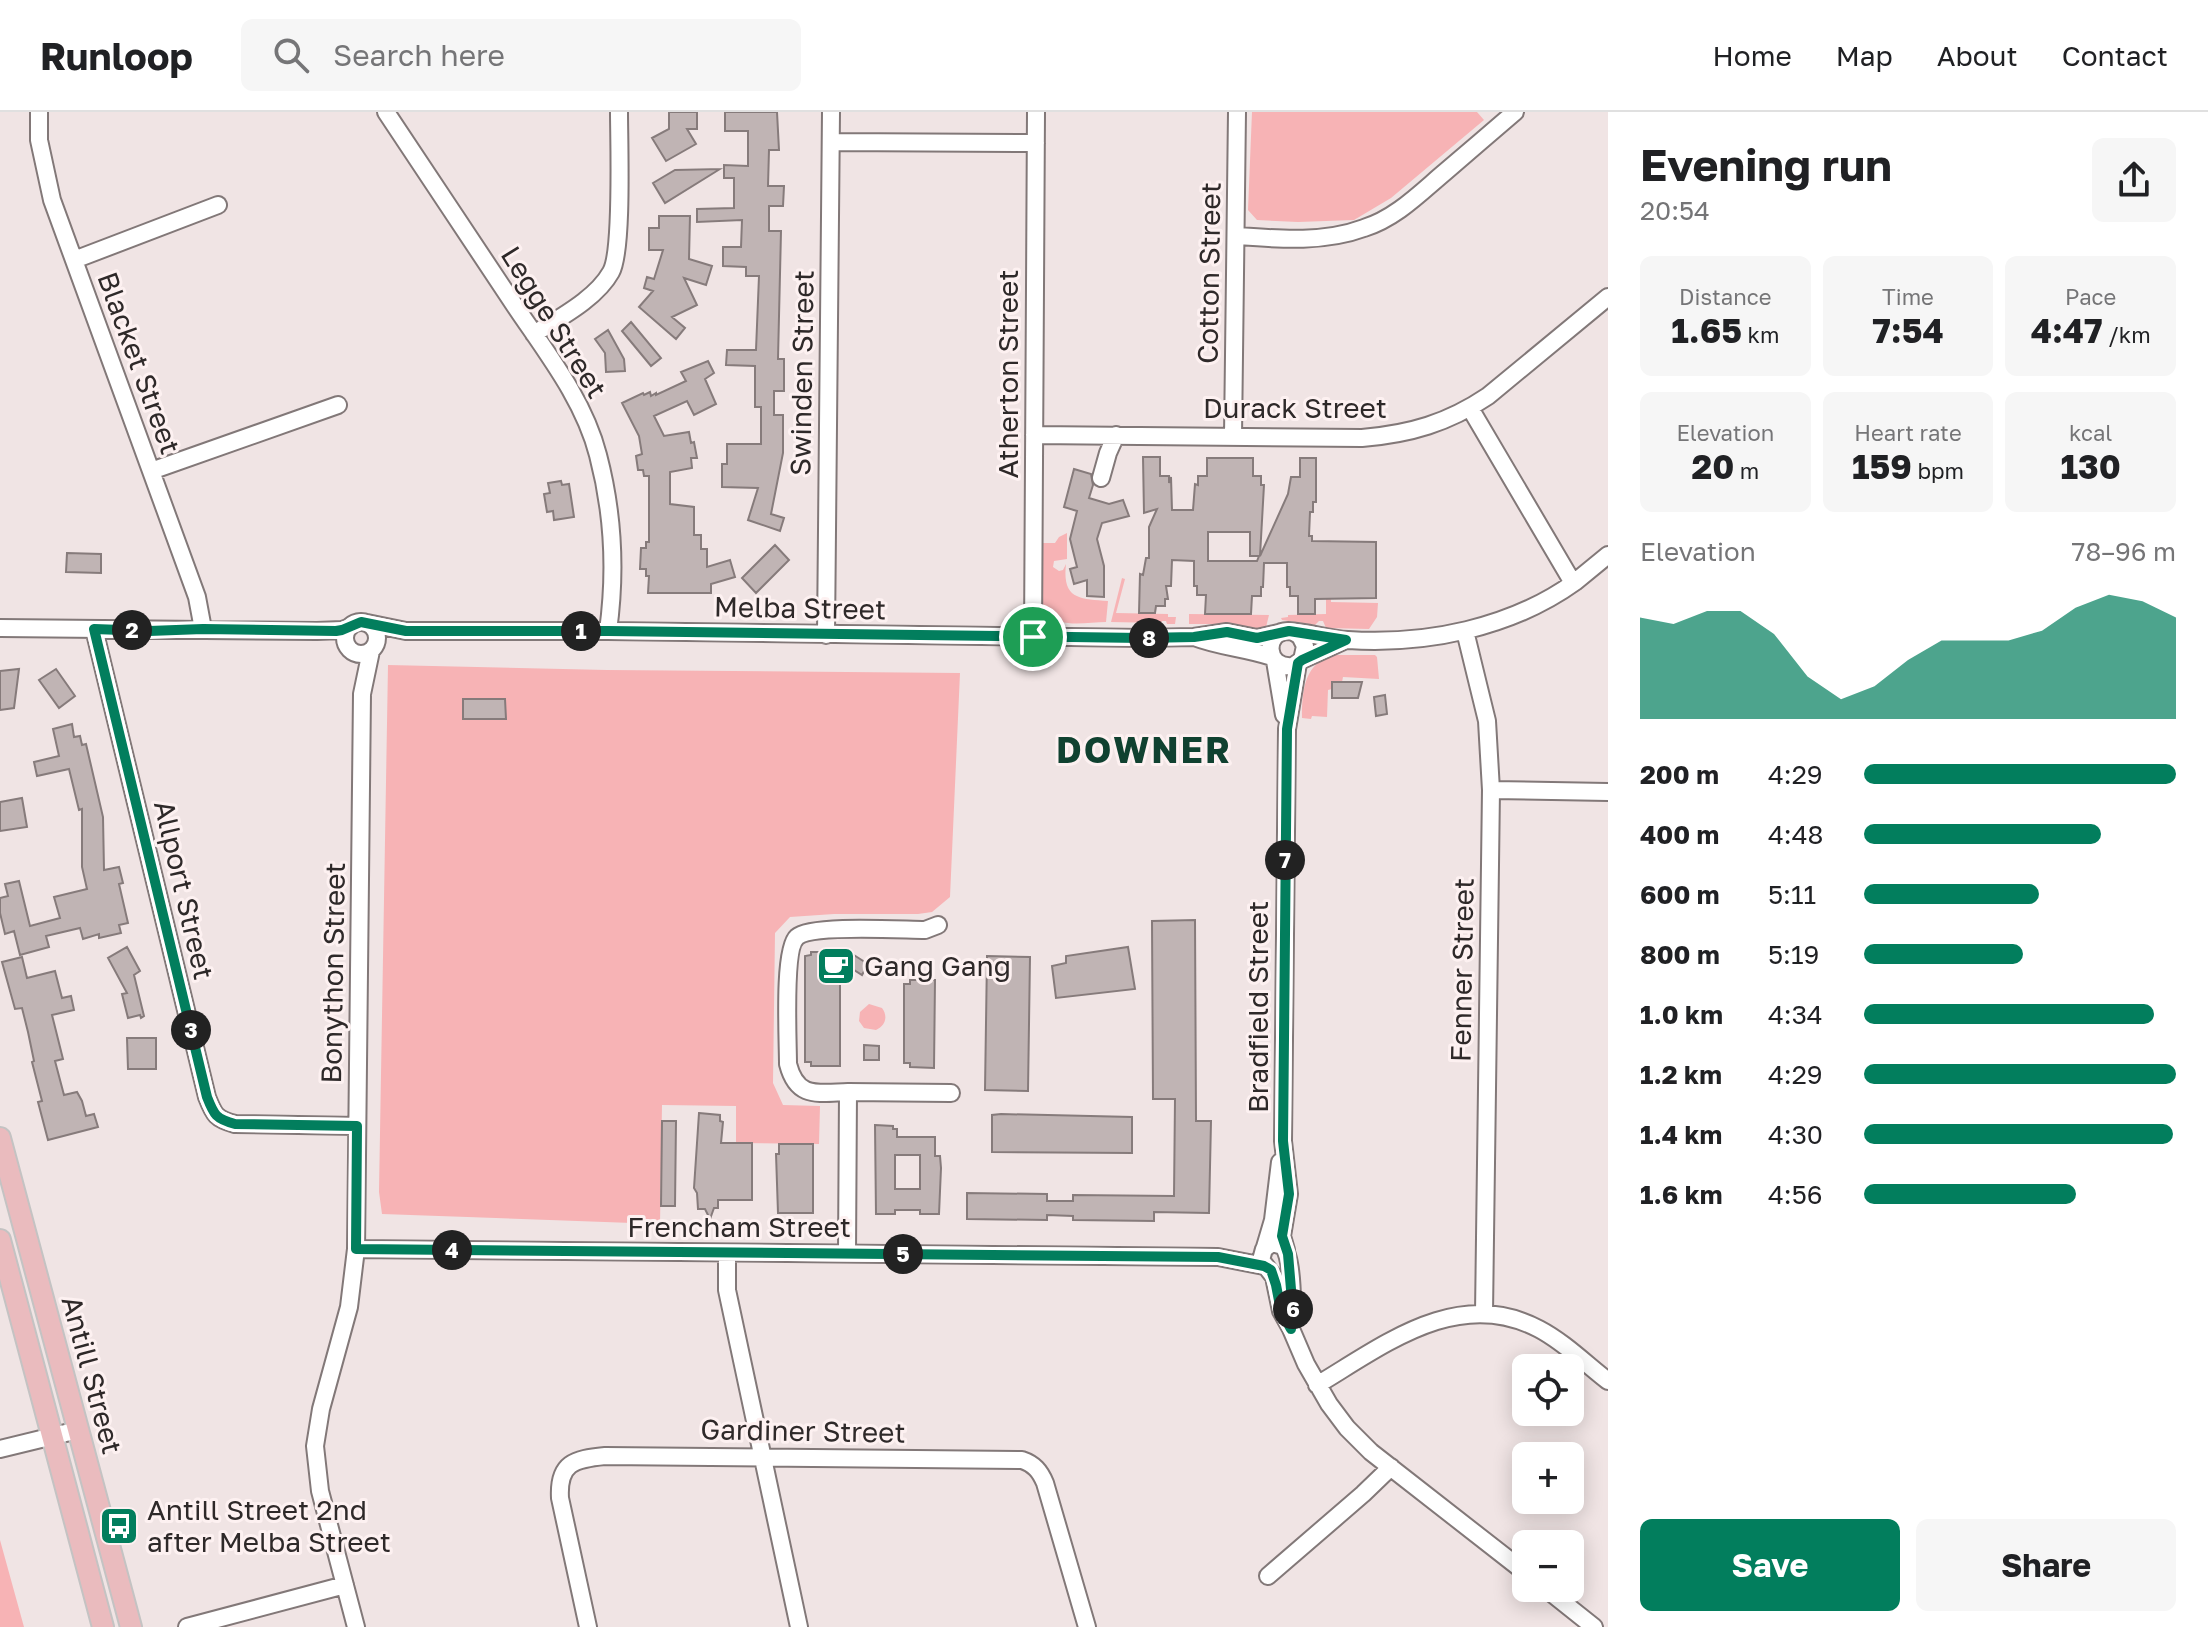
<!DOCTYPE html>
<html lang="en">
<head>
<meta charset="utf-8">
<style>
  :root { --surface:#fff; --page:#f6f6f6; --text:#202124; --muted:#757577; --line:#e0e0e0; --accent:#027e5d }
  body { margin:0; font-family:"Golos Text",sans-serif; background:var(--page); color:var(--text); height:100vh; display:flex; flex-direction:column; font-size:30px; white-space:nowrap }
  * { box-sizing:border-box; margin:0 }
  p { font-size:26px; color:var(--muted) }
  .icon { flex:none; width:44px; height:44px; fill:none; stroke:currentColor; stroke-width:2; stroke-linecap:round; stroke-linejoin:round }
  .map { position:relative; flex:1; overflow:hidden }
  .details { display:flex; flex-direction:column; background:var(--surface); width:600px }
  .details>* { flex:none }
  .buttons { position:absolute; left:1512px; top:1242px; display:grid; gap:16px }
  .buttons a { display:grid; place-items:center; width:72px; height:72px; border-radius:12px; background:var(--surface); box-shadow:0 4px 20px #0003; font-size:40px }
  .pin { position:absolute; display:grid; place-items:center; width:68px; height:68px; color:#fff; margin:-34px; border:4px solid #fff; border-radius:50%; box-shadow:0 2px 8px #0007 }
  .km { position:absolute; width:40px; height:40px; margin:-20px; border-radius:50%; background:#222; color:#fff; font-size:22px; line-height:40px; text-align:center }
  .round { display:grid; place-items:center; flex:none; width:84px; height:84px; border-radius:12px; background:var(--page) }
  .head { display:flex; align-items:center; justify-content:space-between; height:136px; padding:0 32px }
  h1 { font-size:44px; font-weight:700; line-height:60px }
  .metrics { display:grid; grid-template-columns:repeat(3,1fr); gap:12px; height:136px; padding:8px 32px }
  .metrics div { display:grid; align-content:center; border-radius:12px; background:var(--page); text-align:center }
  .metrics b { font-size:34px; font-weight:700 }
  .metrics small { font-size:22px; font-weight:400 }
  .metrics p { font-size:22px }
  .chart { height:224px; padding:16px 32px }
  .chart p { display:flex; justify-content:space-between }
  .chart svg { width:100%; height:144px; margin-top:8px; fill:var(--accent); opacity:.7 }
  .button { display:flex; gap:16px; margin-top:auto; padding:16px 32px }
  .button a { flex:1; height:92px; border-radius:12px; background:var(--accent); color:#fff; font-size:32px; font-weight:700; line-height:92px; text-align:center }
  .button a+a { background:var(--page); color:var(--text) }
  ul { padding:0 32px; list-style:none; font-size:26px }
  li { display:grid; grid-template-columns:128px 96px 1fr; align-items:center; height:60px }
  li i { height:20px; border-radius:10px; background:var(--accent) }
  header { display:flex; align-items:center; gap:48px; box-sizing:border-box; height:112px; padding:0 40px; background:var(--surface); border-bottom:2px solid var(--line) }
  header strong { font-size:38px }
  nav { display:flex; gap:44px; margin-inline-start:auto; font-size:28px }
  .search { width:560px; height:72px; background:var(--page); display:flex; align-items:center; gap:20px; box-sizing:border-box; padding:0 28px; border-radius:12px; color:var(--muted); font-size:30px }
  main { display:flex; flex:1; min-height:0 }
  .map>svg:first-child { display:block }
  .green { fill:#f7b3b5 }
  .building { fill:#c0b4b4; stroke:#867b7b; stroke-width:2; fill-rule:evenodd }
  .lines { fill:none; stroke-linecap:round; stroke-linejoin:round }
  .minor-casing { stroke:#827878; stroke-width:20 }
  .major-casing { stroke:#c4c3c3; stroke-width:24 }
  .minor { stroke:#fff; stroke-width:16 }
  .major { stroke:#eabbbe; stroke-width:20 }
  .route-casing { stroke:#fff; stroke-width:16 }
  .route { stroke:#027e5d; stroke-width:10 }
  .labels { text-anchor:middle; stroke-width:6; stroke-linejoin:round; paint-order:stroke }
  .street-label { font-size:28px; fill:#2e2929; stroke:#fdf1f1 }
  .poi-label { font-size:28px; fill:#2e2929; stroke:#fdf1f1; text-anchor:start }
  .district-label { font-size:36px; font-weight:bold; letter-spacing:2px; fill:#104130; stroke:#fdf1f1 }
</style>
</head>
<body>
<header>
<strong>Runloop</strong>
<div class="search"><svg class="icon" aria-label="search" viewBox="0 0 24 24"><circle cx="10" cy="10" r="6"/><path d="M15 15l6 6"/></svg>Search here</div>
<nav><a>Home</a><a>Map</a><a>About</a><a>Contact</a></nav>
</header>
<main>
<div class="map">
<svg width="1608" height="1515" viewBox="0 0 1608 1515">
  <rect width="100%" height="100%" fill="#f0e4e4"/>
  <path class="green" d="M1252,0H1477L1484,8L1391,86L1354,108L1298,110L1257,108L1248,98Z
    M1067,421V447L1054,449L1053,455L1059,459L1063,458L1066,452C1062,487 1079,487 1108,489L1106,510C1087,510 1060,517 1048,501L1044,503L1043,501L1042,431H1055L1059,425Z
    M1122,466L1125,467L1116,501L1168,502V505H1176L1175,512H1167L1166,509H1162L1161,511L1111,510Z
    M1330,466L1331,490L1378,491L1377,505L1369,517L1326,516L1323,509H1319L1315,513L1282,508L1281,506L1288,505V503L1326,502V467Z
    M1189,502L1269,503L1266,515L1255,519L1230,512H1189Z
    M1334,543H1375L1377,545L1379,567L1343,565L1342,570H1332V577L1328,578L1327,605L1312,604L1311,607L1302,606C1302,576 1305,551 1334,543Z
    M388,553L607,558L960,561L950,785L932,800L918,802H834L790,805L775,821L773,971L783,993L820,994L819,1032L736,1031V994L662,993L660,1112L382,1102L379,1080Z
    M869,892L882,896C888,904 886,913 876,918L864,916L859,909L860,900Z
    M0,1428L24,1515H0Z"/>
  <path class="building" d="M669,0H697V17H687L696,32L666,49L652,26L669,17Z
    M725,0H777L779,38H769L768,74H784L783,94H769V119H781L778,247H784V279H774V303H783V341L771,402L784,406L780,419L748,408L758,376L722,375V352H727V332H761V295H755V254L726,253L727,238H756L759,164H746V155L723,154V135H741L742,108L697,110V97L734,96V66H724V53L748,54V19H725Z
    M720,57L665,91L653,71L675,58Z
    M659,104H690L689,147L712,154L706,173L684,166L697,193L672,205L685,216L676,227L639,195L653,179L644,176L647,165L654,167L663,138H649V116H659Z
    M631,210L661,246L651,254L622,219Z
    M608,218L624,247L625,259L606,260L605,241L595,227Z
    M708,249L714,261L705,267L716,292L694,303L687,289L654,304L664,324L689,320L691,331L694,330L697,346H691L692,356L670,360V392L694,395V423H701V437H707V455L730,448L735,465L711,472V481H648L649,464H646V457H640L641,436H646V430H649V364H644L643,358H638L636,344L642,342L639,324L622,291L643,281L644,283L650,280L651,284L656,281V283L686,269L681,260Z
    M1143,345H1160V364H1169V371L1171,365L1172,398H1193L1195,372L1198,373V364H1207V346H1253V364H1261V373H1264L1260,444L1288,382L1291,365H1300V346H1316V390H1313V400H1310L1309,424H1312V429L1376,430V486L1315,487V502H1298V484H1290V475H1287V451H1264L1263,475H1261V484H1252L1251,502H1205L1206,483H1197V474H1194V449L1172,448L1171,474H1166L1168,487H1165V494H1156L1155,501H1139L1140,462L1143,463L1146,446H1149V415L1157,397L1144,401ZM1208,420H1250V444H1259L1257,449H1208Z
    M1074,357L1091,362L1093,373L1089,386L1109,392L1123,388L1129,404L1102,411L1097,427L1104,454V485L1087,484V468L1074,472L1070,457L1077,455L1070,427L1077,399L1064,395Z
    M561,369L562,373L569,372L574,405L554,408L553,399L547,400L544,382L550,381L548,371Z
    M775,433L789,448L756,481L742,466Z
    M67,441L101,442V461L66,460Z
    M19,557L14,596L0,598V559Z
    M56,557L75,584L59,596L39,568Z
    M1332,570H1362L1358,586H1332Z
    M1385,583L1387,602L1376,604L1374,585Z
    M463,587H505L506,607H463Z
    M72,612L74,625L80,624L82,633L86,632L103,705L104,758L119,755L123,771L119,772L128,811L119,813L121,821L99,826V822L83,827L80,816L46,824L49,835L20,843L14,819L5,822L0,801V786L8,784L5,772L19,769L30,814L60,806L54,785L87,777L82,755V697L79,698L69,657L37,664L34,650L59,644L53,617Z
    M22,686L27,715L0,719V690Z
    M1195,808L1196,1009H1211L1209,1101L1154,1100V1109L1073,1108V1104L1047,1103V1108L967,1107V1081L1047,1082V1089H1073V1083L1174,1084L1175,987H1153L1152,809Z
    M127,835L140,859L134,863L144,904L141,906L140,903L128,906L122,882L127,881L108,846Z
    M1128,835L1135,877L1056,886L1052,854L1066,851V844Z
    M811,840H849L868,852L862,863L840,849V954H811V950H805V844L811,843Z
    M987,844L1030,845L1028,979L985,978Z
    M22,845L27,866L55,859L62,886L71,884L74,898L52,903L63,947L55,949L64,983L77,980L82,989L86,1004L94,1002L98,1015L48,1028L38,990L42,989L32,950L34,949L28,920L22,896L15,897L2,850Z
    M910,868H935L934,956L910,955V951H904V872H910Z
    M127,926H156V957H128Z
    M864,933L879,934V948H864Z
    M699,1001L720,1003V1009L723,1010L721,1031H752V1088H718V1096H714L710,1107L705,1097H698L697,1081L694,1076Z
    M1001,1002L1132,1005V1041L992,1040V1003Z
    M662,1009H676L675,1094H661Z
    M875,1013L893,1014V1017H897V1025H935V1044H940L941,1056L939,1102H920V1098H895V1102H876ZM895,1043H920V1077H895Z
    M779,1032H813V1101H778L776,1042H779Z"/>
  <g class="lines">
    <defs>
      <path id="minor" d="M39,0V28L52,88L197,485L203,517
        M386,0C429,65 472,129 515,194C546,240 584,288 598,343C613,400 616,461 608,519
        M831,30L1036,31
        M1236,124C1278,127 1324,131 1364,116C1396,106 1420,81 1445,60C1468,40 1492,20 1515,0
        M74,148L218,93
        M534,222C559,206 596,187 611,160C623,139 619,31 619,0
        M1470,296L1573,471
        M1034,323L1362,326C1410,322 1448,311 1488,284L1608,185
        M1233,324L1237,0
        M151,359L338,293
        M1101,366L1108,341L1116,323
        M345 526a16 16 0 1 1 32 0a16 16 0 1 1-32 0Z
        M367,511L406,519H608L1142,526L1194,525L1227,520L1257,526L1283,520
        M0,516L317,519L342,518L350,515
        M94,517L207,985C214,1003 216,1007 235,1012L357,1014
        M1465,519L1487,609L1491,678L1484,1201
        M1295,521L1300,524L1305,534L1302,548L1293,554C1264,557 1264,519 1288,519C1308,520 1328,527 1348,528C1426,533 1511,516 1575,470C1586,461 1597,452 1608,443
        M826,523L831,0
        M1033,525L1036,0
        M1194,525C1220,535 1245,536 1272,545
        M1302,548L1346,528
        M1275,549L1284,603
        M1491,678L1608,680
        M848,980L951,981
        M1265,1135L1273,1108L1280,1050
        M356,1137L1218,1145L1264,1154
        M1286,1138L1282,1124L1289,1082L1283,1029L1287,617L1298,551
        M727,1141V1178L799,1515
        M847,1141L848,980C817,981 797,987 788,952C788,929 783,837 797,825C811,812 903,818 925,818L938,813
        M1291,1217C1293,1199 1293,1147 1283,1134L1272,1131L1264,1137L1261,1148L1274,1165L1281,1199L1291,1217L1306,1252L1329,1292L1347,1316L1371,1340L1526,1461
        M1317,1273C1384,1233 1458,1174 1539,1217C1564,1230 1586,1252 1608,1269
        M0,1337L78,1318
        M1268,1464L1363,1382L1391,1355
        M1545,1476L1594,1515
        M187,1515L345,1473
        M356,1515L320,1379L315,1334L321,1297L349,1195L356,1137L362,582L371,539
        M588,1515L560,1386C558,1351 574,1347 605,1344L1022,1348C1034,1352 1040,1359 1045,1371L1087,1515"/>
      <path id="major" d="M0,1026L131,1515
        M0,1128L103,1515"/>
    </defs>
    <use href="#minor" class="minor-casing"/>
    <use href="#major" class="major-casing"/>
    <use href="#minor" class="minor"/>
    <use href="#major" class="major"/>
  </g>
  <g class="lines">
    <defs>
      <path id="route" d="M361,510L406,519H608L1142,526L1194,525L1227,520L1257,526L1289,519L1346,528L1302,548L1298,551L1287,617L1283,1029L1289,1082L1282,1124L1288,1142L1292,1189L1291,1217L1281,1199L1276,1173L1271,1158L1264,1154L1218,1145L356,1137L357,1014L235,1012C216,1007 214,1003 207,985L94,517L149,519L203,517L336,519L342,518Z"/>
    </defs>
    <use href="#route" class="route-casing"/>
    <use href="#route" class="route"/>
  </g>
  <defs>
    <symbol id="cafe-square" viewBox="-11 -11 22 22"><rect x="-9" y="-9" width="18" height="18" rx="4" fill="#027e5d" stroke="#fdf1f1"/><path d="M-5.5-4.5H6V0H3Q3 3.5 0 3.5H-2.5Q-5.5 3.5-5.5 0ZM3-3.2v2h1.7v-2ZM-6 4.5H4V6H-6Z" fill="#fff"/></symbol>
    <symbol id="bus-square" viewBox="-11 -11 22 22"><rect x="-9" y="-9" width="18" height="18" rx="4" fill="#027e5d" stroke="#fdf1f1"/><path d="M-5-6H5V4H4V6H2V4H-2V6H-4V4H-5ZM-3.5-4V0h7V-4ZM-3.5 1.2v1.5H-2V1.2ZM2 1.2v1.5H3.5V1.2Z" fill="#fff"/></symbol>
  </defs>
  <g fill-rule="evenodd">
    <use href="#cafe-square" x="814" y="832" width="44" height="44"/>
    <use href="#bus-square" x="97" y="1392" width="44" height="44"/>
  </g>
  <g class="labels">
    <g class="street-label">
      <text transform="translate(1209 161) rotate(-89)" y="10">Cotton Street</text>
      <text transform="translate(554 210) rotate(58)" y="10">Legge Street</text>
      <text transform="translate(139 251) rotate(70)" y="10">Blacket Street</text>
      <text transform="translate(802 261) rotate(-89)" y="10">Swinden Street</text>
      <text transform="translate(1008 262) rotate(-90)" y="10">Atherton Street</text>
      <text x="1295" y="306">Durack Street</text>
      <text transform="translate(800 496) rotate(1)" y="10">Melba Street</text>
      <text transform="translate(184 778) rotate(77)" y="10">Allport Street</text>
      <text transform="translate(1462 858) rotate(-89)" y="10">Fenner Street</text>
      <text transform="translate(333 861) rotate(-89)" y="10">Bonython Street</text>
      <text transform="translate(1258 895) rotate(-90)" y="10">Bradfield Street</text>
      <text x="739" y="1125">Frencham Street</text>
      <text transform="translate(92 1263) rotate(75)" y="10">Antill Street</text>
      <text transform="translate(803 1319) rotate(1)" y="10">Gardiner Street</text>
    </g>
    <g class="poi-label">
      <text x="864" y="864">Gang Gang</text>
      <text x="147" y="1408">Antill Street 2nd<tspan x="147" dy="32">after Melba Street</tspan></text>
    </g>
    <g class="district-label">
      <text x="1144" y="651">DOWNER</text>
    </g>
  </g>
</svg>
<div class="buttons">
<a><svg class="icon" aria-label="locate" viewBox="0 0 24 24"><circle cx="12" cy="12" r="6"/><path d="M12 2v4M12 18v4M2 12h4M18 12h4"/></svg></a>
<a>+</a>
<a>−</a>
</div>
<div class="pin" style="left:1033px;top:525px;background:#1e9e55"><svg class="icon" aria-label="arrive" viewBox="0 0 24 24"><path d="M6 21V4h12l-3 4 3 4H6"/></svg></div>
<b class="km" style="left:581px;top:519px">1</b>
<b class="km" style="left:132px;top:518px">2</b>
<b class="km" style="left:191px;top:918px">3</b>
<b class="km" style="left:452px;top:1138px">4</b>
<b class="km" style="left:903px;top:1142px">5</b>
<b class="km" style="left:1293px;top:1197px">6</b>
<b class="km" style="left:1285px;top:748px">7</b>
<b class="km" style="left:1149px;top:526px">8</b>
</div>
<section class="details">
<div class="head"><div><h1>Evening run</h1><p>20:54</p></div><a class="round"><svg class="icon" aria-label="share" viewBox="0 0 24 24"><path d="M12 15V3M7 8l5-5 5 5M5 13v7h14v-7"/></svg></a></div>
<div class="metrics">
<div><p>Distance</p><b>1.65<small> km</small></b></div>
<div><p>Time</p><b>7:54</b></div>
<div><p>Pace</p><b>4:47<small> /km</small></b></div>
</div>
<div class="metrics">
<div><p>Elevation</p><b>20<small> m</small></b></div>
<div><p>Heart rate</p><b>159<small> bpm</small></b></div>
<div><p>kcal</p><b>130</b></div>
</div>
<div class="chart"><p><span>Elevation</span>78–96 m</p>
<svg viewBox="0 0 160 44" preserveAspectRatio="none"><path d="M0 44V13L10 15L20 11L30 11L40 18L50 31L60 38L70 34L80 26L90 20L100 20L110 20L120 17L130 10L140 6L150 8L160 13V44z"/></svg>
</div>
<ul>
<li><b>200 m</b>4:29<i style="width:100%"></i></li>
<li><b>400 m</b>4:48<i style="width:76%"></i></li>
<li><b>600 m</b>5:11<i style="width:56%"></i></li>
<li><b>800 m</b>5:19<i style="width:51%"></i></li>
<li><b>1.0 km</b>4:34<i style="width:93%"></i></li>
<li><b>1.2 km</b>4:29<i style="width:100%"></i></li>
<li><b>1.4 km</b>4:30<i style="width:99%"></i></li>
<li><b>1.6 km</b>4:56<i style="width:68%"></i></li>
</ul>
<div class="button"><a>Save</a><a>Share</a></div>
</section>
</main>
</body>
</html>
